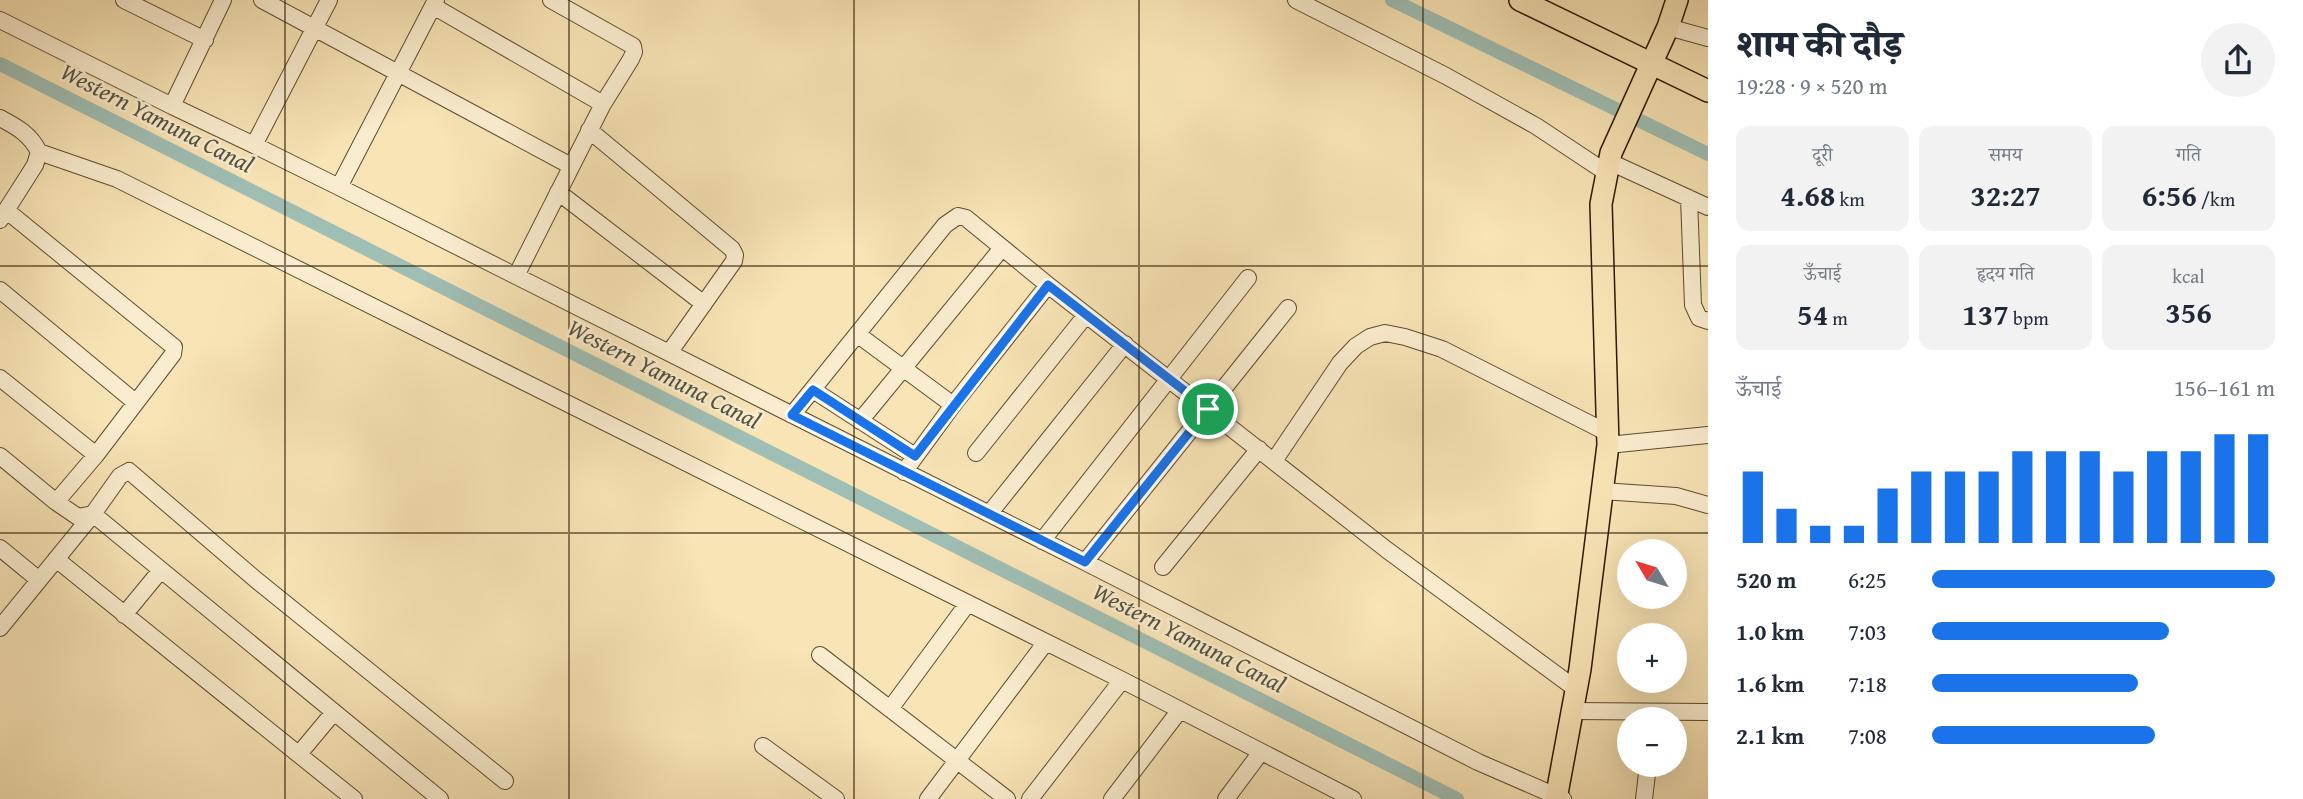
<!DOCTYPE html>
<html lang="hi">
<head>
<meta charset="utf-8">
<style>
  :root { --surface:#fff; --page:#f2f2f3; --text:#1f2937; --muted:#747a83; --accent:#1a73e8 }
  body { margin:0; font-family:"Gentium Book Plus","Noto Serif Devanagari",serif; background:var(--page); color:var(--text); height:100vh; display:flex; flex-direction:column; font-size:26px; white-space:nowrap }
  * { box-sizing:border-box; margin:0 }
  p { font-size:23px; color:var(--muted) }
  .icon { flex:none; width:38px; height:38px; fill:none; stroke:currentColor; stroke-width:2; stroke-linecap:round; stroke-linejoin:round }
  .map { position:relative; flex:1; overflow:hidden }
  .panel { display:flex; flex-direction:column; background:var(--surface); width:595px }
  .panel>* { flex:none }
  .needle { width:46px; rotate:308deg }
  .controls { position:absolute; left:1617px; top:539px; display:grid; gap:14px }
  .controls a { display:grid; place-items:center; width:70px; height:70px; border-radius:50%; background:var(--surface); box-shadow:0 7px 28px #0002; font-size:35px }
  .pin { position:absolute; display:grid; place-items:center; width:60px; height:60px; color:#fff; margin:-30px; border:4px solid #fff; border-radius:50%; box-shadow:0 2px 7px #0007 }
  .round { display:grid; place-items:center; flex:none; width:74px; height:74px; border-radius:37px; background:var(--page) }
  .headline { display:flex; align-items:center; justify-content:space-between; height:119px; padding:0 28px }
  h1 { font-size:38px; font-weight:800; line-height:52px }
  .figures { display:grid; grid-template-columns:repeat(3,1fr); gap:10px; height:119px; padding:7px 28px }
  .figures div { display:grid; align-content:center; border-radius:14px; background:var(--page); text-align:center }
  .figures b { font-size:30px; font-weight:800 }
  .figures small { font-size:19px; font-weight:400 }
  .figures p { font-size:19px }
  .chart { height:196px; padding:14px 28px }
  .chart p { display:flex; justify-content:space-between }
  .chart svg { width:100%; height:126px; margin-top:7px; stroke:var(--accent); stroke-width:6 }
  ul { padding:0 28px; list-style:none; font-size:23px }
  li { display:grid; grid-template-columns:112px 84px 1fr; align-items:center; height:52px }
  li i { height:18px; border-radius:9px; background:var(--accent) }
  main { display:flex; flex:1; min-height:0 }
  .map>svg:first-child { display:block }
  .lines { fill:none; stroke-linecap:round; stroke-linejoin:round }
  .canal { stroke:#9fbeb4; stroke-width:14 }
  .minor-casing { stroke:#5e4c2f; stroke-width:18 }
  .major-casing { stroke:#2a1902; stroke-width:24 }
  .minor { stroke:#faedcf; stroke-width:16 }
  .major { stroke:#f8e4b5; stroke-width:21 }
  .route-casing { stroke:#fff; stroke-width:14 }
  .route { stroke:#1a73e8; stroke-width:9 }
  .grid { fill:none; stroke:#2a1902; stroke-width:2; stroke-opacity:0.55 }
  .labels { text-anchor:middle; stroke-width:5; stroke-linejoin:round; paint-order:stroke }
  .water-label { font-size:24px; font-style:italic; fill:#535340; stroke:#faedcf }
</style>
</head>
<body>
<main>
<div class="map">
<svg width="1708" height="799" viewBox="0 0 1708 799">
  <rect width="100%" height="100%" fill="#f8e4b5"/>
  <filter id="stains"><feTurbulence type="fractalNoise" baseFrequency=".00286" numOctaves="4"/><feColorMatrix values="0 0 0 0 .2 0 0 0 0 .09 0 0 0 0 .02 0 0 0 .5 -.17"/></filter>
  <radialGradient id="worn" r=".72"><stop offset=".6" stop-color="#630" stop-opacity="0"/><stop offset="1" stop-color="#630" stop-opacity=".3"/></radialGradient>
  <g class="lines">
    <path class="canal" d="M1392,0L1708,154
      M0,64L1457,799"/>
    <defs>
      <path id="minor" d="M124,0L205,40
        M223,0L172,106L254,145
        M262,0L571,166
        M329,0L254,145L339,187
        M436,0L339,187L1085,562L1478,762L1563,799
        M1296,0L1446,76L1536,126L1607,173
        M433,6L603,104L631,59L634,52L633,46L551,0
        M0,20L172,106
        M1668,27L1708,38
        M0,118C17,127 30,134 39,152L35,165L0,220
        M589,130L732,249L735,255L734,261L669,353
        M39,152L117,179L1122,680L1353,799
        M1610,162L1708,207
        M558,192L704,304
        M1689,198L1693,305L1699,318L1708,321
        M516,276L603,104
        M0,290L135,402
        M857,334L953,405
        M0,378L96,455
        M813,390L915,456
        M792,415L945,225L958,216L966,218L1048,285L1387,550L1576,689
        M860,421L1002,248
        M1608,445L1708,435
        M976,453L1086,315
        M0,456L56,502L96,455L173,354L174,347L7,211
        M1274,461L1340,363L1356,346L1370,337L1385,333L1405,337L1442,349L1608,433
        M904,472L953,405L1048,285
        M1602,491L1676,496L1708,505
        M56,502L78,517L93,514L440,799
        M989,514L1125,344
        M1042,541L1248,278
        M0,548L39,580
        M56,559L354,799
        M1085,562L1288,308
        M1163,567L1259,449
        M124,615L161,570
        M0,628L93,514L120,476L129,471L255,579L505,781
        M820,655L1007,799
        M890,709L968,603
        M1572,711L1708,712
        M763,746L836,799
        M299,754L334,712
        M928,799L1046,642
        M1030,799L1122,680
        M1112,799L1180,710
        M1226,799L1261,752
        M1644,799L1648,765"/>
      <path id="major" d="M1520,0L1708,91
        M1556,799L1580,669L1608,445L1601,204L1611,153L1668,27L1677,0"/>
    </defs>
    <use href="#minor" class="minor-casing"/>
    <use href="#major" class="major-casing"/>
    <use href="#minor" class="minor"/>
    <use href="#major" class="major"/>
  </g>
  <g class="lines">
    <defs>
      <path id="route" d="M1048,285L1208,409L1085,562L792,415L813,390L915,456Z"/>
    </defs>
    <use href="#route" class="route-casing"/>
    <use href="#route" class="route"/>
  </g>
  <path class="grid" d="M285,0V799M569,0V799M854,0V799M1139,0V799M1423,0V799M0,266H1708M0,533H1708"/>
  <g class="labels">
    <g class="water-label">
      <text transform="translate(157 118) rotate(27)" y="8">Western Yamuna Canal</text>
      <text transform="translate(664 374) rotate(27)" y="8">Western Yamuna Canal</text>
      <text transform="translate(1189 638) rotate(27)" y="8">Western Yamuna Canal</text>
    </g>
  </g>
  <rect width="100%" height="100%" filter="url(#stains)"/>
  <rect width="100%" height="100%" fill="url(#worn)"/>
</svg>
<div class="controls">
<a><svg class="needle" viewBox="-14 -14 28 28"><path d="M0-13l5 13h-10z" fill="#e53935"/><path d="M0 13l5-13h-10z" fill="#747a83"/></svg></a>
<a>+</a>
<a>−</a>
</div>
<div class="pin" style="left:1208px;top:409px;background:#1e9e55"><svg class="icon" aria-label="arrive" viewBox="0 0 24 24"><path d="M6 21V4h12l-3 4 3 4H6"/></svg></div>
</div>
<section class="panel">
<div class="headline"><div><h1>शाम की दौड़</h1><p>19:28 · 9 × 520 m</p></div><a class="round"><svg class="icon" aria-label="share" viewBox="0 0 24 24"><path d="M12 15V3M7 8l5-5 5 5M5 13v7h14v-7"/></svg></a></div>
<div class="figures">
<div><p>दूरी</p><b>4.68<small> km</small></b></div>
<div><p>समय</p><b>32:27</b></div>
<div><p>गति</p><b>6:56<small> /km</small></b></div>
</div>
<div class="figures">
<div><p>ऊँचाई</p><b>54<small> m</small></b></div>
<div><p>हृदय गति</p><b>137<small> bpm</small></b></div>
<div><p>kcal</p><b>356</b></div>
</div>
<div class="chart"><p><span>ऊँचाई</span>156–161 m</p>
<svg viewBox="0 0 160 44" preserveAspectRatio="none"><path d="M5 44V19M15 44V32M25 44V38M35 44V38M45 44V25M55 44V19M65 44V19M75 44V19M85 44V12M95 44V12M105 44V12M115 44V19M125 44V12M135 44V12M145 44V6M155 44V6"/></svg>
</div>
<ul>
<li><b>520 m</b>6:25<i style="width:100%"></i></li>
<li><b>1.0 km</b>7:03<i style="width:69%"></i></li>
<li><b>1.6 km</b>7:18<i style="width:60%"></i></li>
<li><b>2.1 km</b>7:08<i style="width:65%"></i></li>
</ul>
</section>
</main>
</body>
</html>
